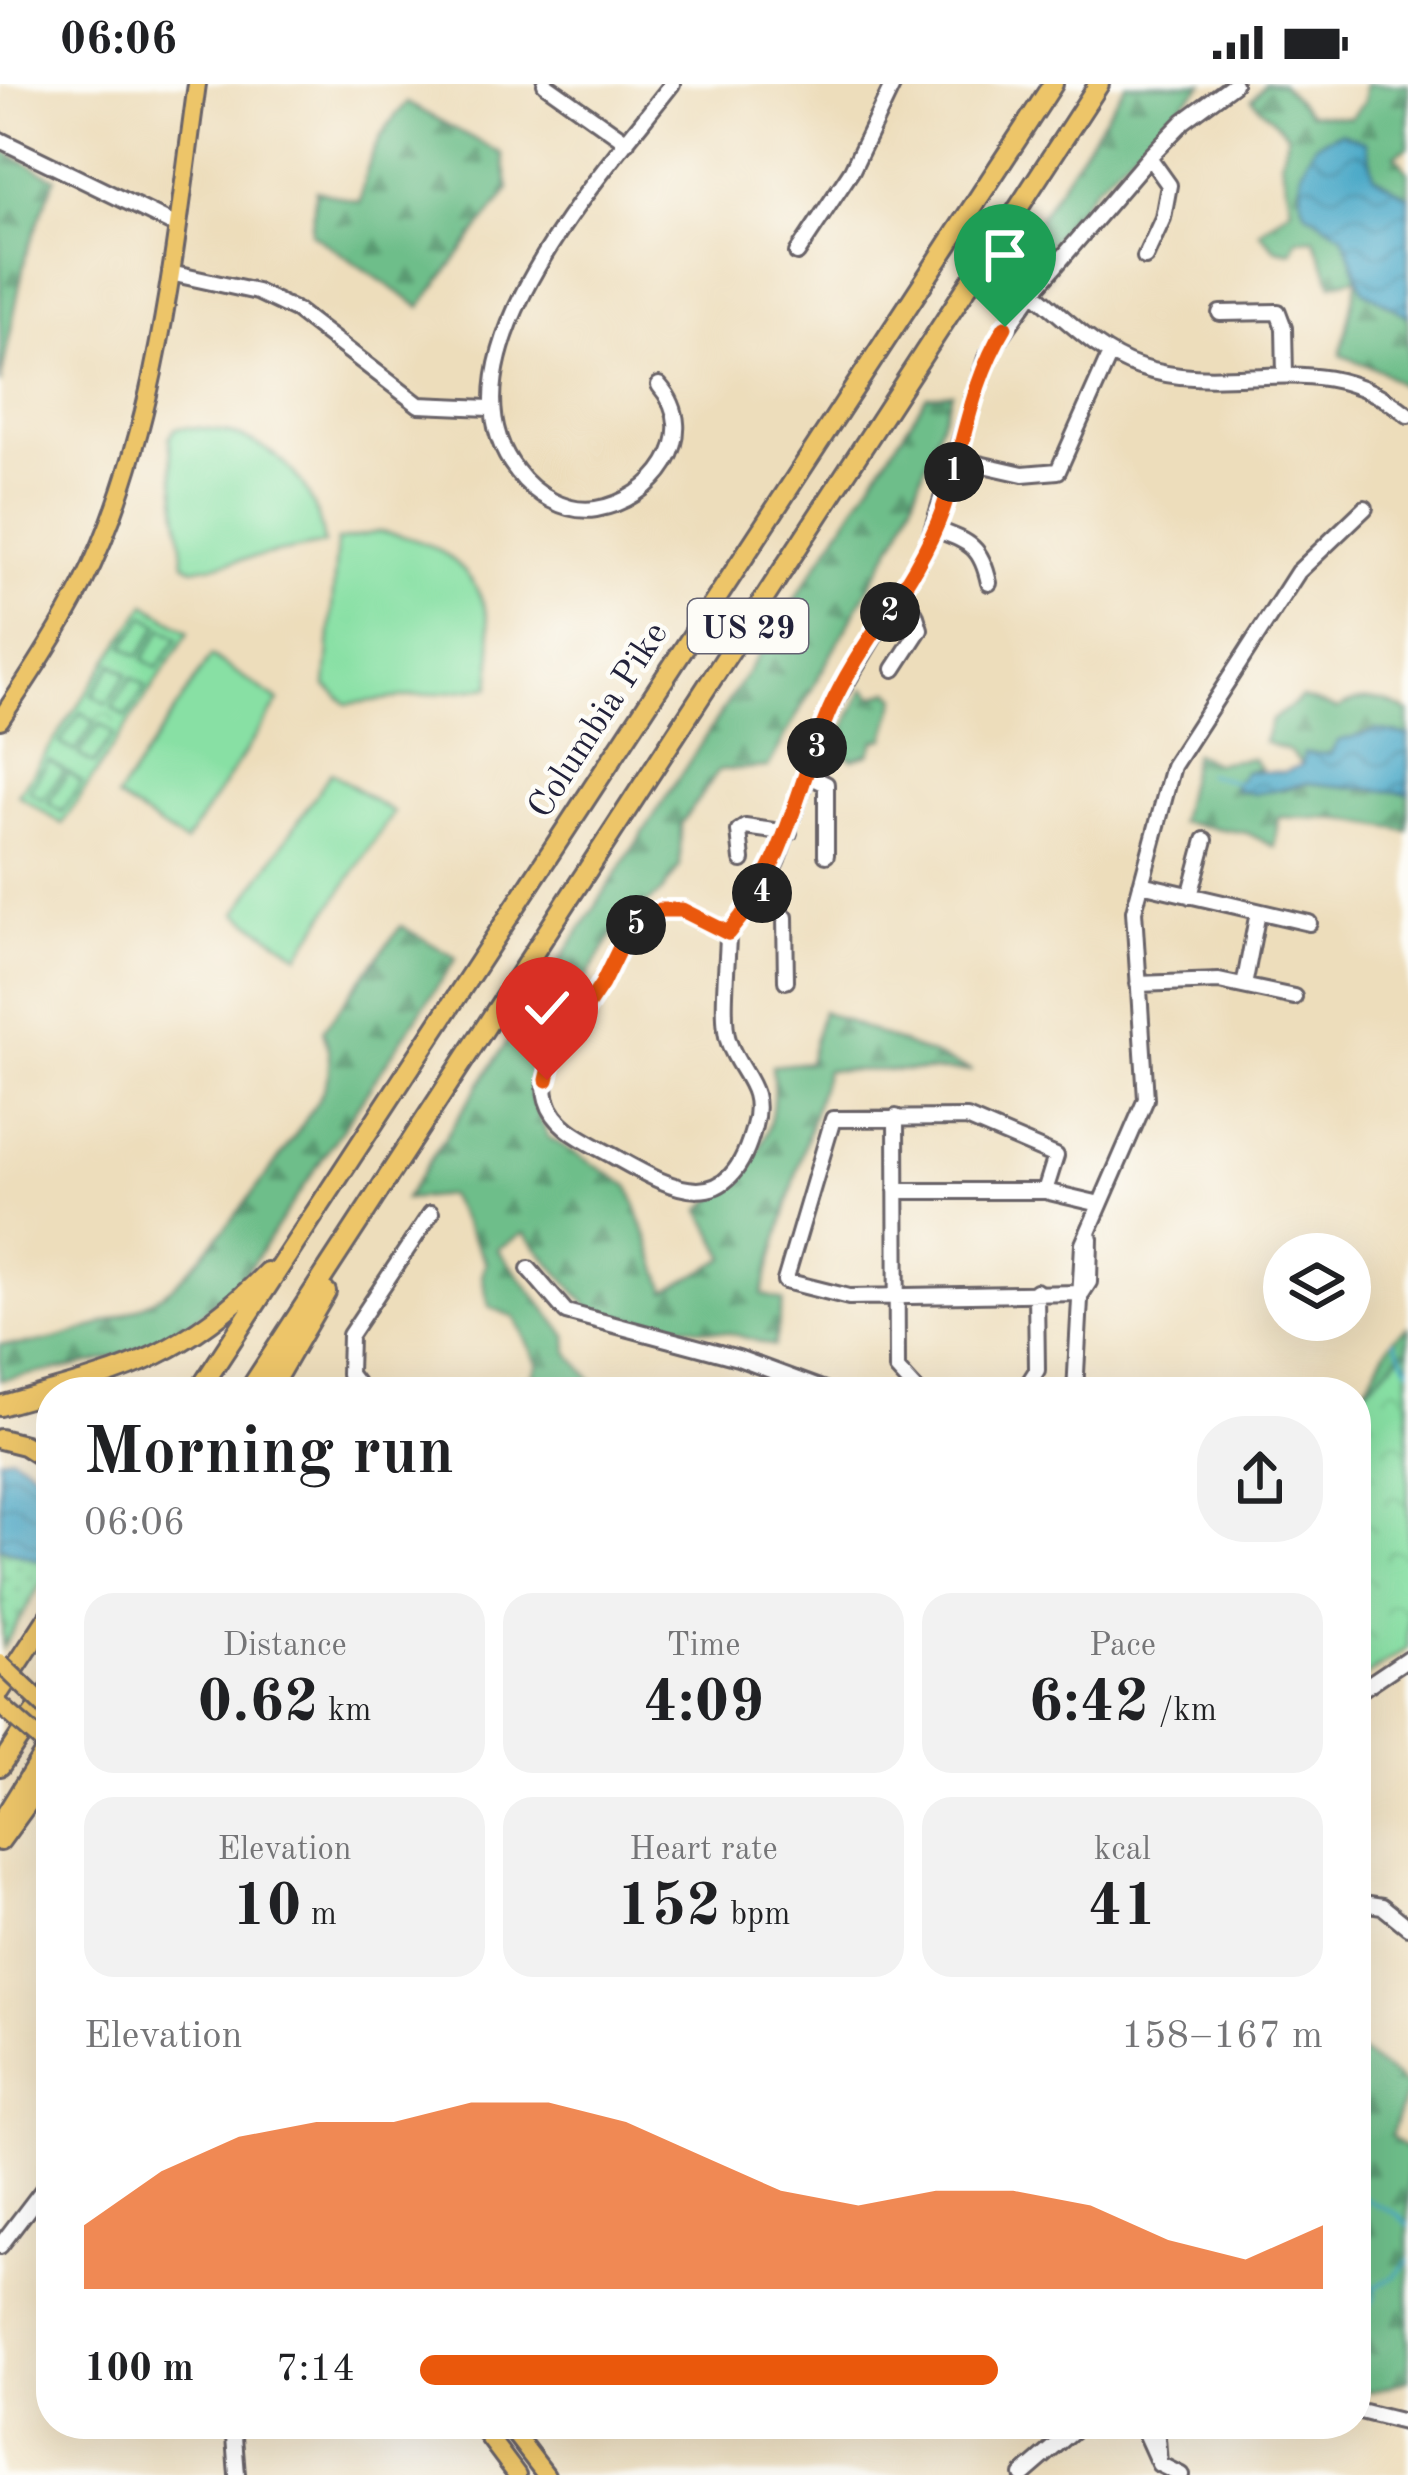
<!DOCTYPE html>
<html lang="en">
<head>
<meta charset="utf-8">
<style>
  :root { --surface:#fff; --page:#f2f2f2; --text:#202124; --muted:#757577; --accent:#ea580c }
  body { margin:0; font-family:"Old Standard TT",serif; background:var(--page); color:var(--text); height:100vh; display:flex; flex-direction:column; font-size:45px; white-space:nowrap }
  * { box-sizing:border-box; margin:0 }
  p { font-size:39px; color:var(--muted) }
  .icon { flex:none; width:66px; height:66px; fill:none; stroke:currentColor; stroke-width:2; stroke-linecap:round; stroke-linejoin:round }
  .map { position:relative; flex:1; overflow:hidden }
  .panel { position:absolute; left:36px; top:1293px; width:1335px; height:1062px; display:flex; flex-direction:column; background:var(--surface); border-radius:48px; box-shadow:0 12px 48px #0002 }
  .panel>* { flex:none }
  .controls { position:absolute; left:1263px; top:1149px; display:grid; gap:24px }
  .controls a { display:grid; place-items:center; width:108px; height:108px; border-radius:50%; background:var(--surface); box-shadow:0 12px 48px #0002; font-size:60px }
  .pin { position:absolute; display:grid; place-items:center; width:102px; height:102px; color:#fff; margin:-123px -51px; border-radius:50% 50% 50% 0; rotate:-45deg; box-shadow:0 0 12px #0007 }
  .pin .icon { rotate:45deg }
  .km { position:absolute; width:60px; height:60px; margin:-30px; border-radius:50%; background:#222; color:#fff; font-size:33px; line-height:60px; text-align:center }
  .round { display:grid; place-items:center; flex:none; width:126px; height:126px; border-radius:48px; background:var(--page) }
  .headline { display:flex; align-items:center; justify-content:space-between; height:204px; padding:0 48px }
  h1 { font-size:66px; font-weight:700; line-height:90px }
  .metrics { display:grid; grid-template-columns:repeat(3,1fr); gap:18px; height:204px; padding:12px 48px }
  .metrics div { display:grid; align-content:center; border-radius:30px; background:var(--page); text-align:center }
  .metrics b { font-size:60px; font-weight:700 }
  .metrics small { font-size:33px; font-weight:400 }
  .metrics p { font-size:33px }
  .chart { height:336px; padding:24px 48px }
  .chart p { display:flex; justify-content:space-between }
  .chart svg { width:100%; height:216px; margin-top:12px; fill:var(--accent); opacity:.7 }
  ul { padding:0 48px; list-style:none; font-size:39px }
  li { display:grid; grid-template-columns:192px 144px 1fr; align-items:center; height:90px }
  li i { height:30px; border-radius:15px; background:var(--accent) }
  .status { display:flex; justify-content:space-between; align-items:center; height:84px; padding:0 60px; background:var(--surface); direction:ltr }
  .status svg { height:33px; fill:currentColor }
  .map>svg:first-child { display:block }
  .grass { fill:url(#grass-dots); stroke:#558170; stroke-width:3 }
  .forest { fill:url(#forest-firs); stroke:#487062; stroke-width:3 }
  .park { fill:url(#park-crowns); stroke:#558170; stroke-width:3 }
  .garden { fill:#88e0a4; stroke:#558170; stroke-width:3 }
  .water { fill:url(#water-waves); stroke:#356581; stroke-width:3 }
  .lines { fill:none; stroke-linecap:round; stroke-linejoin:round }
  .stream { stroke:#48a8c7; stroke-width:3 }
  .minor-casing { stroke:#696368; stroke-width:20 }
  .major-casing { stroke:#696368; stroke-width:22 }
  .highway-casing { stroke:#696368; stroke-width:24 }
  .minor { stroke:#fff; stroke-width:14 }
  .major { stroke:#edc569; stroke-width:16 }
  .highway { stroke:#edc569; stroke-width:18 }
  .major-bridge-casing { stroke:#696368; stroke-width:22; stroke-linecap:butt }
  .major-bridge { stroke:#edc569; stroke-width:16 }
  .route-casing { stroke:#fff; stroke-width:24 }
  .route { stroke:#ea580c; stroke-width:15 }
  .labels { text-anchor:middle; stroke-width:9; stroke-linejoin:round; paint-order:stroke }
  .shield { fill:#fdfcf7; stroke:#646373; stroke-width:3 }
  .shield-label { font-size:33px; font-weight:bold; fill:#22223b }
  .street-label { font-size:36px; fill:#22223b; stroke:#fdfcf7 }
</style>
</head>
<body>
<div class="status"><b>06:06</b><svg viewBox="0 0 49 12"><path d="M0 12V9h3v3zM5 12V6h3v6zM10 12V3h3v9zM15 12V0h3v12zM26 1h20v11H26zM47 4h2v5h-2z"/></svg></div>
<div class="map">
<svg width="1408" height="2391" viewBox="0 0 1408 2391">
  <defs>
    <pattern id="grass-dots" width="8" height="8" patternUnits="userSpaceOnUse" patternTransform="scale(3)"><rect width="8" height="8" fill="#88e0a4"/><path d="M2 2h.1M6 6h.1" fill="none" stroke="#75c08e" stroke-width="1.8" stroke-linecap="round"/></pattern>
    <pattern id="forest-firs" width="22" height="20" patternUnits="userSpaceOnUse" patternTransform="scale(3)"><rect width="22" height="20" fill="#6ebe8a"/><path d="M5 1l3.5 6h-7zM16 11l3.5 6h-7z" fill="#5a9a72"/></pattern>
    <pattern id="park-crowns" width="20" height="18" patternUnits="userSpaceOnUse" patternTransform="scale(3)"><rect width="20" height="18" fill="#88e0a4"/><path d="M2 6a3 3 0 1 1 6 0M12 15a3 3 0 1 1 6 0" fill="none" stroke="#75c08e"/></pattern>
    <pattern id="water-waves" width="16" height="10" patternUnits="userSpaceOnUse" patternTransform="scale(3)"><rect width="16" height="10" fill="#48a8c7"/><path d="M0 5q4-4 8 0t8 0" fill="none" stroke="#3c88a3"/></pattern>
  </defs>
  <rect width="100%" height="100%" fill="#fdfcf7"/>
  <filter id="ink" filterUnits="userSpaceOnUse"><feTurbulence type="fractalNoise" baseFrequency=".00833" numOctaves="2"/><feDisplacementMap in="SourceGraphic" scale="24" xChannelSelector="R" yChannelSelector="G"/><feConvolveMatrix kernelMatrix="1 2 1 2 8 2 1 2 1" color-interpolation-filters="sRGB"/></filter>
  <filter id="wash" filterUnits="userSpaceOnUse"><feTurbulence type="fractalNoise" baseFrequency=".004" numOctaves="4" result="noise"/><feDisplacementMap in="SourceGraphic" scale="48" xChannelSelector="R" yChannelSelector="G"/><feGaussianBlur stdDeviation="2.7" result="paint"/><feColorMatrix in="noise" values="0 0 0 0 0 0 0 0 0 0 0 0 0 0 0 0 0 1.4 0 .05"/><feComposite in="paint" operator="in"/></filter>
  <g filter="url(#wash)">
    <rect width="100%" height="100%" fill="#edddbb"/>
    <path class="grass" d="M0,1464L40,1477L51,1471V1483L3,1563Z"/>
    <path class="forest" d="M1126,0H1203L1096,102L1007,211L991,208Z
      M1265,0H1281L1309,29L1351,34L1364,18L1365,0H1408V63L1395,71L1408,88V112L1374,92L1301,114C1309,136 1328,135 1343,151C1355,165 1358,190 1363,206L1408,232V306L1380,286L1341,271L1358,193L1332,200L1314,154L1297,155L1292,168L1276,165L1259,148L1291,123L1281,76L1288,50L1252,15Z
      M407,19L502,70L509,105L420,223L311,149L316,106L360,118C366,76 378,49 407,19Z
      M0,65L55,94L26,170L0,300Z
      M952,309L902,444L768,683L719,686L681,740L680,782L661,809L622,836L549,953L529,1009L548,1053L629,1102L666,1207L726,1174L701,1126C753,1082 781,1053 772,982L809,978L822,927L972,987L826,986L762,1210L783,1217L774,1262L730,1249L594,1229L524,1149L497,1165L567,1252L568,1268L602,1308H554L532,1291L538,1280L515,1234L489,1222L482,1191L486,1178L448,1111L405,1115L927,312Z
      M864,604L874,613L890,607L897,614L885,654L875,656L869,670L852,675L835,664Z
      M1302,614L1337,625C1362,611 1383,613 1408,628V652L1377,646L1303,681L1289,667L1264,658L1271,637Z
      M1194,669L1215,679L1252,674L1260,684L1245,687L1282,706L1308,699L1408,709V747L1343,735L1278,733L1275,763L1247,749L1179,738Z
      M401,842L456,874L246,1189C165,1275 110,1275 0,1296V1260C43,1267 128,1233 164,1209C196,1188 314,1035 326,999C332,981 329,964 323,946Z
      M1408,1243V1345L1356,1388V1314C1379,1292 1380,1259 1408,1243Z
      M1356,1965L1408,2003L1391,2052L1408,2066V2296L1370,2308L1356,2306Z"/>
    <path class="park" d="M146,520L189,548L62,740L18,711Z
      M1408,1264V1564L1356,1599V1315Z"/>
    <path class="garden" d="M176,344C251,339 314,383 324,460L193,485L184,479L169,353Z
      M378,448C469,458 500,517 490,603L347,620L326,602L337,457Z
      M145,532L159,541L139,572L124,562Z
      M163,544L178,554L157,584L143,575Z
      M211,572L279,617L185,759L117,714Z
      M113,580L127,590L107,620L92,611Z
      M132,593L146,602L126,633L112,623Z
      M81,628L95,638L75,668L60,659Z
      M100,640L114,650L94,680L79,671Z
      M49,676L64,686L43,716L29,707Z
      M68,688L82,698L62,728L48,719Z
      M331,688L393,729L299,871L237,829Z"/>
    <path class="water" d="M1341,48L1366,58L1374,92L1408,112V232L1363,206L1343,151L1306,128L1301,114V87L1315,60Z
      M1377,646L1408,652V709L1308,699L1254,710L1234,705L1245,687L1284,688L1302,681L1304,669L1330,670L1338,657Z
      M11,1372C59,1397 51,1415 51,1465L40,1477L0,1463V1374Z"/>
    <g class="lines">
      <path class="stream" d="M1207,690L1238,699
        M1394,1256L1408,1284
        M1356,2104C1368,2124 1391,2120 1408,2141
        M1356,2236L1375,2214L1376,2202L1394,2193L1408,2176"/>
    </g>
  </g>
  <g filter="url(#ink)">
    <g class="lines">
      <defs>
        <path id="minor" d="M545,0L627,58
          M0,56L177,142
          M797,169L852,86L893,0
          M1145,173L1163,134L1169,101L1149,73
          M170,189L257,208L297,227L419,321L489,324
          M1033,208C1065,234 1099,270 1139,283C1234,315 1317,258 1408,331
          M1220,229L1278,228L1284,244L1285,291
          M659,301C704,352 653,416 596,425C566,430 534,410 517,387C429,276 606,86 672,0
          M957,375L1023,390L1058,387L1110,270
          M935,445C969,458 981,461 989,499
          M894,585L920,545L915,529L897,517
          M807,691L826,700V771
          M742,776L739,747L745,743L789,749
          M1141,800L1309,839
          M760,812L785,833L786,897
          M1190,812L1205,756
          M660,826H682L728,849C728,876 720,936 729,959C741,992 765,1003 754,1042C730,1137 675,1107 615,1073C591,1059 555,1046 547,1016C536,979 577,939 595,911C616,878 623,845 660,826Z
          M728,849L760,812L777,776L831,624L926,466L986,274L1033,208L1149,73L1184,37L1234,0
          M1138,900L1219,897L1294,913
          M1244,902L1258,828
          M896,1033L897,1285L918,1308
          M896,1107H1045
          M529,1185L566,1228L738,1274L830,1308
          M1082,1209L849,1213L785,1197L833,1035L967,1034L1056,1072L1045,1107L1100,1120
          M1082,1209L1089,1198L1090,1154
          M363,1308L349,1290L350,1251L431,1129
          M1023,1308L1037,1286L1036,1207
          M1075,1308L1083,1160L1146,1015L1134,827L1173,682L1298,488L1365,424
          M1356,1609L1408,1574
          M1356,1818L1382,1822L1408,1843
          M0,2162L51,2095
          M1356,2326L1408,2339
          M233,2340L237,2391
          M1141,2340L1159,2380L1181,2391
          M1156,2340L1159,2380
          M1022,2391L1081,2340"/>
        <path id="major" d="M0,636C29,593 58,549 82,502C158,350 174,167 197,0
          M479,2340L517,2391
          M507,2340L546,2391"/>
        <path id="highway" d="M198,1308L1053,0
          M248,1308L1099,0
          M268,1308L326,1208
          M0,1322C115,1289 180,1278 267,1188
          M0,1355L24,1361L51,1378
          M0,1607L51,1529
          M0,1682L51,1605
          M0,1740L51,1658
          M0,1757L37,1706L51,1699"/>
      </defs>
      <use href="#minor" class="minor-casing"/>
      <use href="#major" class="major-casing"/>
      <use href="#highway" class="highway-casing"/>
      <use href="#minor" class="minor"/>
      <use href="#major" class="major"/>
      <use href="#highway" class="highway"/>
      <defs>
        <path id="major-bridge" d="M0,1579L51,1628
          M0,1621L40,1656"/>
      </defs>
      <use href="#major-bridge" class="major-bridge-casing"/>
      <use href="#major-bridge" class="major-bridge"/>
    </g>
  </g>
  <g class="lines" filter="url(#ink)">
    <defs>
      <path id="route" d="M547,996L552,975L602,900L627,849L660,826H682L728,849C786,783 796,704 830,625C861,555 917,499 943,425C964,362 970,300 1005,243"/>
    </defs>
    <use href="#route" class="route-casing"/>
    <use href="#route" class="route"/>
  </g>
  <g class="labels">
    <rect class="shield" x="688" y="515" width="120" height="54" rx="9"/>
    <g class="shield-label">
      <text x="748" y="554">US 29</text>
    </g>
    <g class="street-label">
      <text transform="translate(596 635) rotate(-57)" y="13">Columbia Pike</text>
    </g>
  </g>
</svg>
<div class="controls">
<a><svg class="icon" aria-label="layers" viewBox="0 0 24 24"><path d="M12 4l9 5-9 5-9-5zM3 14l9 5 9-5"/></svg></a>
</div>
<div class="pin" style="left:1005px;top:243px;background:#1e9e55"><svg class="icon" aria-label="arrive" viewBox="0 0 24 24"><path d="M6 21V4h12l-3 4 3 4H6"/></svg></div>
<div class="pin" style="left:547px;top:996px;background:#d93025"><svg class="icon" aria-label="check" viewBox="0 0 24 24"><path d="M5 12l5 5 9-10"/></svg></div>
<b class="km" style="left:954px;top:388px">1</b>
<b class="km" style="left:890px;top:528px">2</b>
<b class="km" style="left:817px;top:664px">3</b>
<b class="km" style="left:762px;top:809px">4</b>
<b class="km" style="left:636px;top:841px">5</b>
<section class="panel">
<div class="headline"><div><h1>Morning run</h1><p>06:06</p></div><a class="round"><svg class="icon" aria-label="share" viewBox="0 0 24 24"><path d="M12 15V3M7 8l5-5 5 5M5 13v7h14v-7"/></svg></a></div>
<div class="metrics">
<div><p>Distance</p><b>0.62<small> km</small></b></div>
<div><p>Time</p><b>4:09</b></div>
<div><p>Pace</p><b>6:42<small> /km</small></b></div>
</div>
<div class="metrics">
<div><p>Elevation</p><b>10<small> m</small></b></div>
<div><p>Heart rate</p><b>152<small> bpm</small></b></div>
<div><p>kcal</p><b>41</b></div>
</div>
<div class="chart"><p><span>Elevation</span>158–167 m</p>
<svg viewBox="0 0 160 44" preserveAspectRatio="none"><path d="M0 44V31L10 20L20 13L30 10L40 10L50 6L60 6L70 10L80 17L90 24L100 27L110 24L120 24L130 27L140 34L150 38L160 31V44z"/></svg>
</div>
<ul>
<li><b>100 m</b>7:14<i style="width:64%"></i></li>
</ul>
</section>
</div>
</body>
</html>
